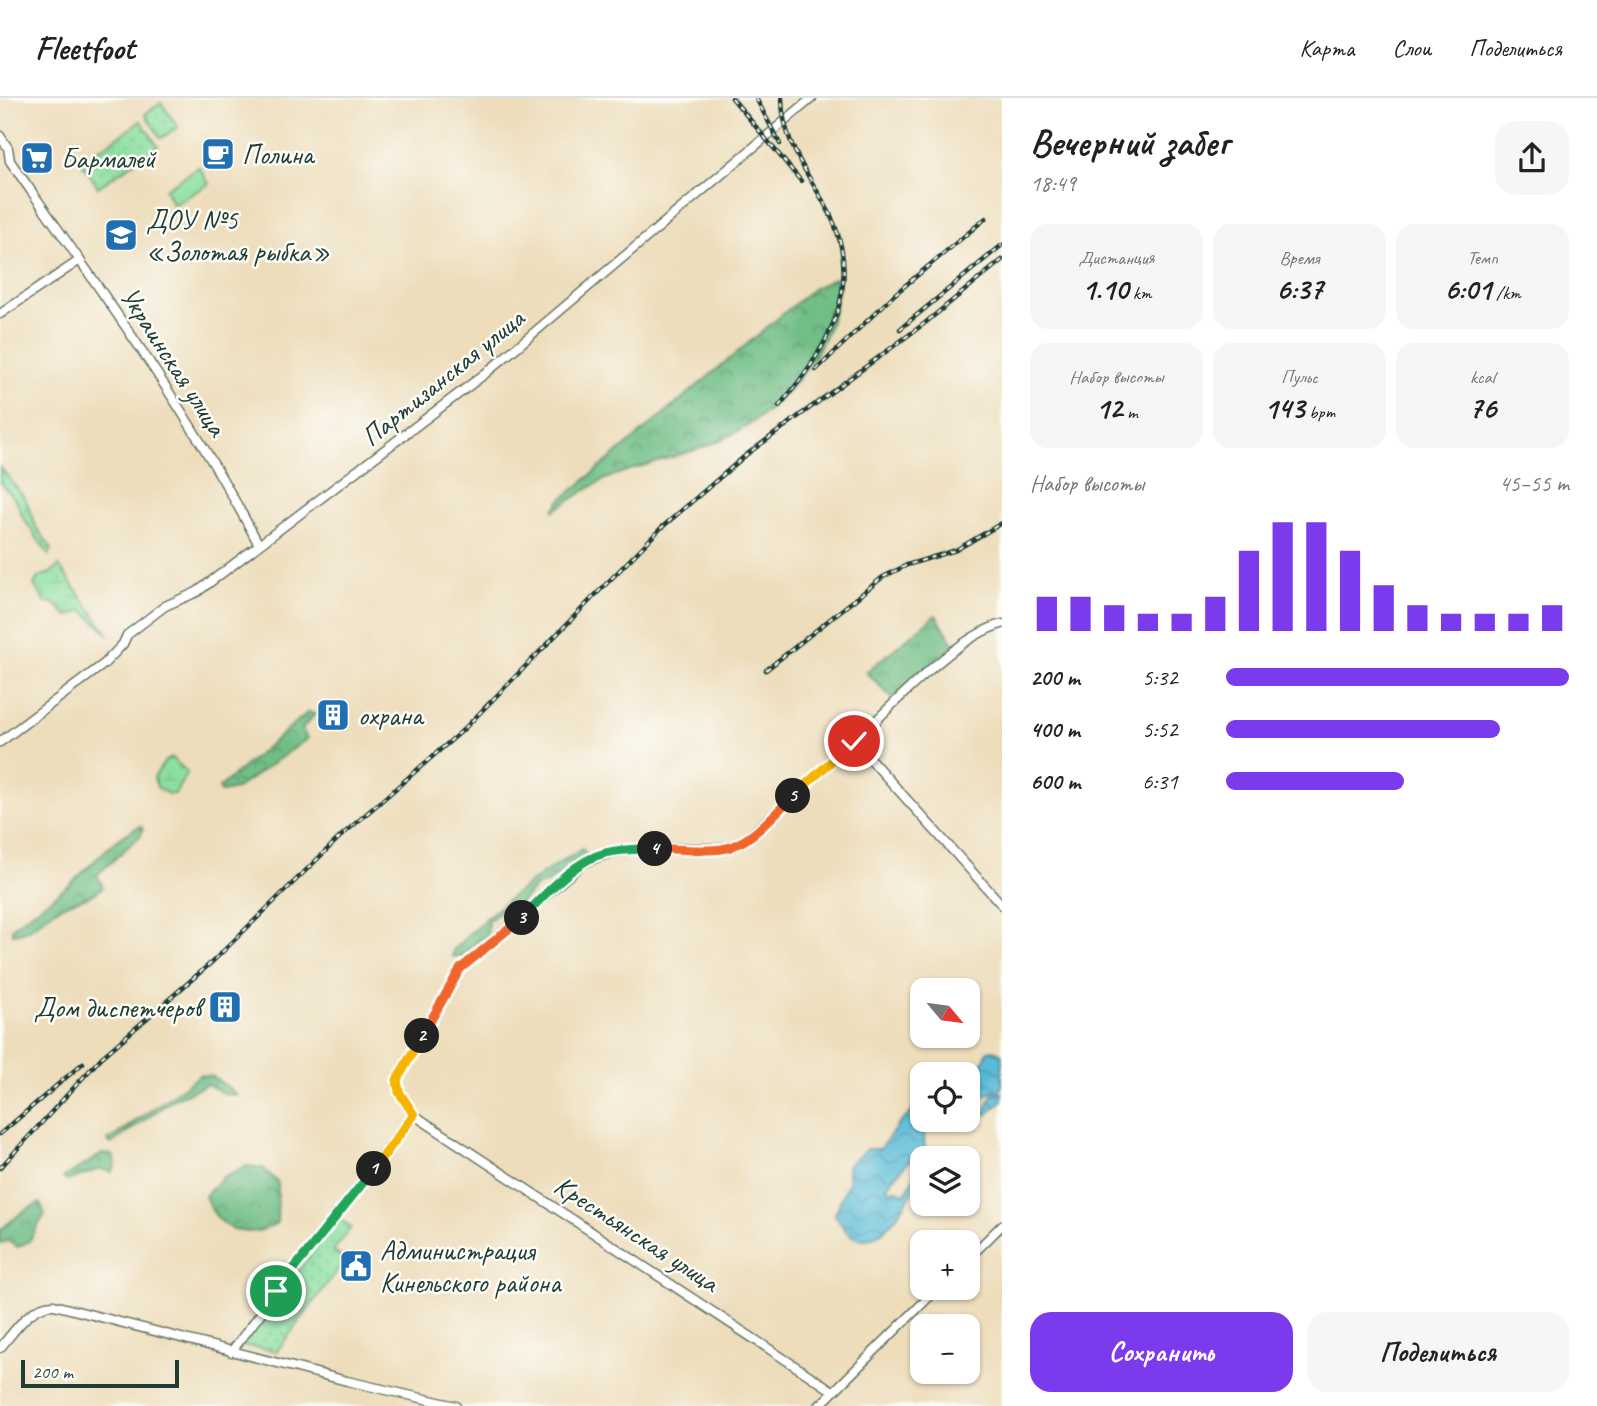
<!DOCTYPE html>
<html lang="ru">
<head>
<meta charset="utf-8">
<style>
  :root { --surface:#fff; --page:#f6f6f6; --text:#222; --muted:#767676; --line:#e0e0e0; --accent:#7c3aed }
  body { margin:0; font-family:Caveat,sans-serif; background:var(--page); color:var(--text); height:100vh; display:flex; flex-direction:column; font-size:26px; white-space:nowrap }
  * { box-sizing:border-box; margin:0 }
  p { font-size:23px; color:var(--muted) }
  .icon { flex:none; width:38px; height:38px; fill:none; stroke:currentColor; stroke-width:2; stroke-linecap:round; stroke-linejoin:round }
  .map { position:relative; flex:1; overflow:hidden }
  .drawer { display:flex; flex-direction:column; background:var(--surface); width:595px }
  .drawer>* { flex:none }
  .needle { width:46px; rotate:119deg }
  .fabs { position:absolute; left:910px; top:880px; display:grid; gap:14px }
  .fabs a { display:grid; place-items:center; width:70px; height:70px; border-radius:14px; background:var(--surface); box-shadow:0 2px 5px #0004; font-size:35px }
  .scale { position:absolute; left:21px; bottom:18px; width:158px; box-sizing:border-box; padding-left:7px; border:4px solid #1f3d34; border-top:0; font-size:19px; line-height:24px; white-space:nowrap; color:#1f3d34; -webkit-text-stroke:5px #fdfcf7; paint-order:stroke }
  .pin { position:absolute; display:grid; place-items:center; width:60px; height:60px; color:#fff; margin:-30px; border:4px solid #fff; border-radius:50%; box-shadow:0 2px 7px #0007 }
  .km { position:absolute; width:35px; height:35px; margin:-18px; border-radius:50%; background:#222; color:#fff; font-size:19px; line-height:35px; text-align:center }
  .round { display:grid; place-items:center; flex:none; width:74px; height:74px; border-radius:21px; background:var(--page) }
  .head { display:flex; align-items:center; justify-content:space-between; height:119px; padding:0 28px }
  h1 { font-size:38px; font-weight:700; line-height:52px }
  .figures { display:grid; grid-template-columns:repeat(3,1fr); gap:10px; height:119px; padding:7px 28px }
  .figures div { display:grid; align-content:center; border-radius:18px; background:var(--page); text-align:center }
  .figures b { font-size:30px; font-weight:700 }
  .figures small { font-size:19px; font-weight:400 }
  .figures p { font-size:19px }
  .chart { height:196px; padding:14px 28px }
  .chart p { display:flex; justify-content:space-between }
  .chart svg { width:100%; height:126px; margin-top:7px; stroke:var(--accent); stroke-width:6 }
  .primary-button { display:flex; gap:14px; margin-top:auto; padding:14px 28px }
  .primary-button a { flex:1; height:80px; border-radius:21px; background:var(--accent); color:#fff; font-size:28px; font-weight:700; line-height:80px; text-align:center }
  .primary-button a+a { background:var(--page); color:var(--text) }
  ul { padding:0 28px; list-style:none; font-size:23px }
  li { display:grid; grid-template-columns:112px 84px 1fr; align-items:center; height:52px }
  li i { height:18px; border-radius:9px; background:var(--accent) }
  header { display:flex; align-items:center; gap:42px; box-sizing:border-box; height:98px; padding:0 35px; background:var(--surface); border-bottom:2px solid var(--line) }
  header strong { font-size:33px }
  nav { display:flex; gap:38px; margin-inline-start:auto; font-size:24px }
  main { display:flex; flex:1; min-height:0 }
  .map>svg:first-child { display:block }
  .grass { fill:url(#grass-dots); stroke:#568e6a; stroke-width:2 }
  .forest { fill:url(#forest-crowns); stroke:#487e5e; stroke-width:2 }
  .wetland { fill:url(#wetland-marsh); stroke:#568e6a; stroke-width:2 }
  .pitch { fill:#8cdfa1; stroke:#568e6a; stroke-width:2 }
  .water { fill:url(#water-waves); stroke:#3c7c86; stroke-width:2 }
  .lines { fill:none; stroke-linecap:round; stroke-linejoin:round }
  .secondary-casing { stroke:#677563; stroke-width:11 }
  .secondary { stroke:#fff; stroke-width:8 }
  .rail-casing { stroke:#1f3d34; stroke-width:4.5 }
  .rail { stroke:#fdfcf7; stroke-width:2; stroke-dasharray:5; stroke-linecap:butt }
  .split-1-casing { stroke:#fff; stroke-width:14 }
  .split-2-casing { stroke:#fff; stroke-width:14 }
  .split-3-casing { stroke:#fff; stroke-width:14 }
  .split-4-casing { stroke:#fff; stroke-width:14 }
  .split-5-casing { stroke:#fff; stroke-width:14 }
  .split-6-casing { stroke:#fff; stroke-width:14 }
  .split-1 { stroke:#22a559; stroke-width:9 }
  .split-2 { stroke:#f5b400; stroke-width:9 }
  .split-3 { stroke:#f0652b; stroke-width:9 }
  .split-4 { stroke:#22a559; stroke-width:9 }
  .split-5 { stroke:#f0652b; stroke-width:9 }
  .split-6 { stroke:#f5b400; stroke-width:9 }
  .labels { text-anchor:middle; stroke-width:5; stroke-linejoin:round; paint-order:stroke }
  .poi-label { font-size:28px; fill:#1f3d34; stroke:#fdfcf7; text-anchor:start }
  .street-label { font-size:28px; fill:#1f3d34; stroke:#fdfcf7 }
</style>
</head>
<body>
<header>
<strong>Fleetfoot</strong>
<nav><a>Карта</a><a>Слои</a><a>Поделиться</a></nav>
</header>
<main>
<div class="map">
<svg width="1002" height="1308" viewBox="0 0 1002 1308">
  <defs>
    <pattern id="grass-dots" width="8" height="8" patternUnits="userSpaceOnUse" patternTransform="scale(1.75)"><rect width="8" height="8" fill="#8cdfa1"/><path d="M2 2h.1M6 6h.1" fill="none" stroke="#78c08b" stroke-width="1.8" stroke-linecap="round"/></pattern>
    <pattern id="forest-crowns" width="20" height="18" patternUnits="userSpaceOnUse" patternTransform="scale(1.75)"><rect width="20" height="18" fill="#71be87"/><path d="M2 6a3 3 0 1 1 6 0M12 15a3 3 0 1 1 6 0" fill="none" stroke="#5c9c6f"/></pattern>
    <pattern id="wetland-marsh" width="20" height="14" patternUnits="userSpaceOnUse" patternTransform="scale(1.75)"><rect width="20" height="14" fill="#8cdfa1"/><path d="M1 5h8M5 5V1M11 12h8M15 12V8" fill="none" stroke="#78c08b"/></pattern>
    <pattern id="water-waves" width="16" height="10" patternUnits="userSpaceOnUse" patternTransform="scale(1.75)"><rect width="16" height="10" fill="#59bbd8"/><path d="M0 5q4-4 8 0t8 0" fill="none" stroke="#4999b0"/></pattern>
  </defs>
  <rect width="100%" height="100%" fill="#fdfcf7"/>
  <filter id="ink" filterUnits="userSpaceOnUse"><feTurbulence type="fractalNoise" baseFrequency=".0143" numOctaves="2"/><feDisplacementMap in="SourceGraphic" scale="14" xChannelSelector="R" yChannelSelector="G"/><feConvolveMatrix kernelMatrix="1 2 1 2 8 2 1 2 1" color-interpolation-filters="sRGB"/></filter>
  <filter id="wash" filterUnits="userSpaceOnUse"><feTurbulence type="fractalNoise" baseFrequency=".00686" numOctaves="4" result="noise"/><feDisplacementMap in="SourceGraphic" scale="28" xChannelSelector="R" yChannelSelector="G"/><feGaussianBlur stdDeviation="1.57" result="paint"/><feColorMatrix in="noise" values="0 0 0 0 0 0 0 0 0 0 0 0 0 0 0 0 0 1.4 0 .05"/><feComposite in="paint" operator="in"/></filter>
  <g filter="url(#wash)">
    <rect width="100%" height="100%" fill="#edddbb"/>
    <path class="grass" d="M161,5L178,29L161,40L145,16Z
      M141,23L158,48L141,60L138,55L132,59L135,64L98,89L81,64Z
      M339,1120L351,1130L333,1153L345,1162L277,1253L241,1247Z"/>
    <path class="forest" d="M837,179C841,242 784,311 729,338C691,357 647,364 608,380C589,388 571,402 553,413L560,403L814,190Z
      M936,517L954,546L893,601L866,574Z
      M308,614L315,616L302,631L307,641L236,691L221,694L219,690Z
      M141,728L143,732L140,738L97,777L103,789C86,804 72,800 55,812C40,821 30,835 12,836V830C30,814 50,802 69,787C93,767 112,740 141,728Z
      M582,751L587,757L549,784L536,788L515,811L512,806L488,823L487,839L472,847L462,859L452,858L454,851C493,811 534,778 582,751Z
      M200,977L214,979L237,997L225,996L207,986L174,1001L111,1046L108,1043Z
      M102,1056L113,1057L116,1066L112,1074L100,1071L67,1083L63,1080Z
      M246,1068L263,1070L278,1085L277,1125C246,1144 217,1131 205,1098L223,1079Z
      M40,1105L45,1116L29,1143L18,1149L7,1143L0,1146V1132L24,1113Z"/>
    <path class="wetland" d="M0,369L26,402L36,429L52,451L49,457L22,418L17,404L0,384Z
      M59,468L109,537L83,512L68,518L52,504L46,505L34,487L38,479L51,475Z
      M172,660L187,674L175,696H168L157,689L154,680L165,663Z"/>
    <path class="pitch" d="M199,69L209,86L173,107L165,91Z"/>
    <path class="water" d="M995,952L1002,956V988L996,998L1002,994V1003L987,1017L984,1015L995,992L968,1008V976H959L981,969L988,953Z
      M922,1005V1022H945L924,1035L925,1053L930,1056L928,1060H922L921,1065L910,1062L887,1088L890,1093L897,1092L905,1096L916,1076L921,1077C905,1110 866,1178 835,1116L849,1082L847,1068L867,1051H880L899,1026Z"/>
  </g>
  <g filter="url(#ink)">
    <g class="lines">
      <defs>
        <path id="secondary" d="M0,38L8,50L10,63C98,188 188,312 259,447
          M0,216L80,162
          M854,643L1002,807
          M0,644L104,566L123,546L127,537L165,508L197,494L486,275L812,0
          M968,1161L1002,1127
          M0,1250C14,1234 31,1206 54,1207L347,1283L456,1308
          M231,1254L414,1017
          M833,1293L414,1017L399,994L397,982L460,871L581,767C613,749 649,750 686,750C708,750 724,753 744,743C781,709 819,676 856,642C892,608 956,538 1002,526
          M819,1308L938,1190"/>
      </defs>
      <use href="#secondary" class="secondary-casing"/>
      <use href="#secondary" class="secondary"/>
      <defs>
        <path id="rail" d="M732,0L801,83
          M756,0L780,46
          M900,231L1002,147
          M816,272L895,196L986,120
          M779,308C831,248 869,181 823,103C804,70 782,40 782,0
          M766,572L883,479L907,467L956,452L1002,425
          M0,1036L83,965
          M0,1070L101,960L211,865L341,738L463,632L660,431L746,357L925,225L1002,162"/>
      </defs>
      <use href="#rail" class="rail-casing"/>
      <use href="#rail" class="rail"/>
    </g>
  </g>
  <g class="lines" filter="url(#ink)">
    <defs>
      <path id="split-1" d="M276,1193L374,1071"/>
      <path id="split-2" d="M374,1071L414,1017L399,994L397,982L422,938"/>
      <path id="split-3" d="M422,938L460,871L522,820"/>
      <path id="split-4" d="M522,820C544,798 573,763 605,755C621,751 639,751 655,751"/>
      <path id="split-5" d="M655,751C677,750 701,754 722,751C750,747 774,716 793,698"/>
      <path id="split-6" d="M793,698L854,643"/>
    </defs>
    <use href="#split-1" class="split-1-casing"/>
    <use href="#split-2" class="split-2-casing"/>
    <use href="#split-3" class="split-3-casing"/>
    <use href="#split-4" class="split-4-casing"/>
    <use href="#split-5" class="split-5-casing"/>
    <use href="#split-6" class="split-6-casing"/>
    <use href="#split-1" class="split-1"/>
    <use href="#split-2" class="split-2"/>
    <use href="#split-3" class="split-3"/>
    <use href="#split-4" class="split-4"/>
    <use href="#split-5" class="split-5"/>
    <use href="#split-6" class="split-6"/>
  </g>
  <defs>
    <symbol id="cafe-square" viewBox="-11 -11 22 22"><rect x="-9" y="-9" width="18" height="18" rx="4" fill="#1f6fb2" stroke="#fdfcf7"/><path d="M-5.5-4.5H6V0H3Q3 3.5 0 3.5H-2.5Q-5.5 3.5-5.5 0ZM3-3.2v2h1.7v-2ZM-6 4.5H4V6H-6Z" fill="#fff"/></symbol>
    <symbol id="supermarket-square" viewBox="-11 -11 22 22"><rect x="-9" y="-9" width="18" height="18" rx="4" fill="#1f6fb2" stroke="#fdfcf7"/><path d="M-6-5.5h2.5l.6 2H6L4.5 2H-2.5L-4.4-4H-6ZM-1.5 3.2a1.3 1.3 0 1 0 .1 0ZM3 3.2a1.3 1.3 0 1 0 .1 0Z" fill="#fff"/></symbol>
    <symbol id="school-square" viewBox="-11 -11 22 22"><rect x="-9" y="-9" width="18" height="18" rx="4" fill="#1f6fb2" stroke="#fdfcf7"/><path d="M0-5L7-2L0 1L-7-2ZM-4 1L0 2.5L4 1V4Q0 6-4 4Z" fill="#fff"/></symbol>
    <symbol id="building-square" viewBox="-11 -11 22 22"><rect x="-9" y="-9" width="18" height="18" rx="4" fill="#1f6fb2" stroke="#fdfcf7"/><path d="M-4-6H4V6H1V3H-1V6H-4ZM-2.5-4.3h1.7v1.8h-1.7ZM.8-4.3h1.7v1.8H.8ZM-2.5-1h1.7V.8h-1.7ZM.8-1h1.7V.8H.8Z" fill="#fff"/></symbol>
    <symbol id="civic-square" viewBox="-11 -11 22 22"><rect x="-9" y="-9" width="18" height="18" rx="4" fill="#1f6fb2" stroke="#fdfcf7"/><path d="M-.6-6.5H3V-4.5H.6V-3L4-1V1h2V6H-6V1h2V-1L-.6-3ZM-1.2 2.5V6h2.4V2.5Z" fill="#fff"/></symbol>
  </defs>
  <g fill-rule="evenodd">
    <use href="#cafe-square" x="199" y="37" width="38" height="38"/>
    <use href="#supermarket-square" x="18" y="41" width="38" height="38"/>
    <use href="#school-square" x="102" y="118" width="38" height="38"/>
    <use href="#building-square" x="314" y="598" width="38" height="38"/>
    <use href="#building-square" x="206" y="890" width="38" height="38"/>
    <use href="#civic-square" x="337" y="1149" width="38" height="38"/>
  </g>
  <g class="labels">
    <g class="poi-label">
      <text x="242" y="66">Полина</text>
      <text x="61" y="70">Бармалей</text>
      <text x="146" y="131">ДОУ №5<tspan x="146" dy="32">«Золотая рыбка»</tspan></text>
      <text x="358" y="627">охрана</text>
      <text x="201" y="919" text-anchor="end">Дом диспетчеров</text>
      <text x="380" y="1162">Администрация<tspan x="380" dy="32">Кинельского района</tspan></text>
    </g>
    <g class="street-label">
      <text transform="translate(174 263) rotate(57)" y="10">Украинская улица</text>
      <text transform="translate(442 279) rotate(-39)" y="10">Партизанская улица</text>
      <text transform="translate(637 1135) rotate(33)" y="10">Крестьянская улица</text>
    </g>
  </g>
</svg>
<div class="fabs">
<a><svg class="needle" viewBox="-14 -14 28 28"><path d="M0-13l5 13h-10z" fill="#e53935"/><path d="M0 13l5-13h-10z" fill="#767676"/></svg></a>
<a><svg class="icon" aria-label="locate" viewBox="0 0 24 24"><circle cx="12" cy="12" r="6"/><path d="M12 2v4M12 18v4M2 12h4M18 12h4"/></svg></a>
<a><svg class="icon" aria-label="layers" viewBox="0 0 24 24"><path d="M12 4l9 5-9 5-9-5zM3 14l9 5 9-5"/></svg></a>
<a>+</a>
<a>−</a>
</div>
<div class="scale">200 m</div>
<div class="pin" style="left:276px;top:1193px;background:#1e9e55"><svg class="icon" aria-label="arrive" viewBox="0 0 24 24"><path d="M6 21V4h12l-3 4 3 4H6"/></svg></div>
<div class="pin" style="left:854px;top:643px;background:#d93025"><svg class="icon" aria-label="check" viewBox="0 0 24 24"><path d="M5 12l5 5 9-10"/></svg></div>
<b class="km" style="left:374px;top:1071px">1</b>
<b class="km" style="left:422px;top:938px">2</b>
<b class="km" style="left:522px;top:820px">3</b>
<b class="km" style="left:655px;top:751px">4</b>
<b class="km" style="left:793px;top:698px">5</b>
</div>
<section class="drawer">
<div class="head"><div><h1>Вечерний забег</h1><p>18:49</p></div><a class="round"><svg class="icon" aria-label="share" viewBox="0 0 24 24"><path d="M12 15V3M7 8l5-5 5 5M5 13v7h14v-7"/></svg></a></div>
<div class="figures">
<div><p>Дистанция</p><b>1.10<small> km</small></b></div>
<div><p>Время</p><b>6:37</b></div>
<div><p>Темп</p><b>6:01<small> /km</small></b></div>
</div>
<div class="figures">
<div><p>Набор высоты</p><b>12<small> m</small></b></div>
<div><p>Пульс</p><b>143<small> bpm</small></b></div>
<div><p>kcal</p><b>76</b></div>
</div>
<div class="chart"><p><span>Набор высоты</span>45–55 m</p>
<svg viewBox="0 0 160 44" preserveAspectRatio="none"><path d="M5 44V32M15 44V32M25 44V35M35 44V38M45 44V38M55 44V32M65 44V16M75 44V6M85 44V6M95 44V16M105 44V28M115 44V35M125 44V38M135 44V38M145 44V38M155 44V35"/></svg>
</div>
<ul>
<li><b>200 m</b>5:32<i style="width:100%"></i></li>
<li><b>400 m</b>5:52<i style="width:80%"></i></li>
<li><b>600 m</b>6:31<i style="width:52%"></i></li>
</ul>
<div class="primary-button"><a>Сохранить</a><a>Поделиться</a></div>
</section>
</main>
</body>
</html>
